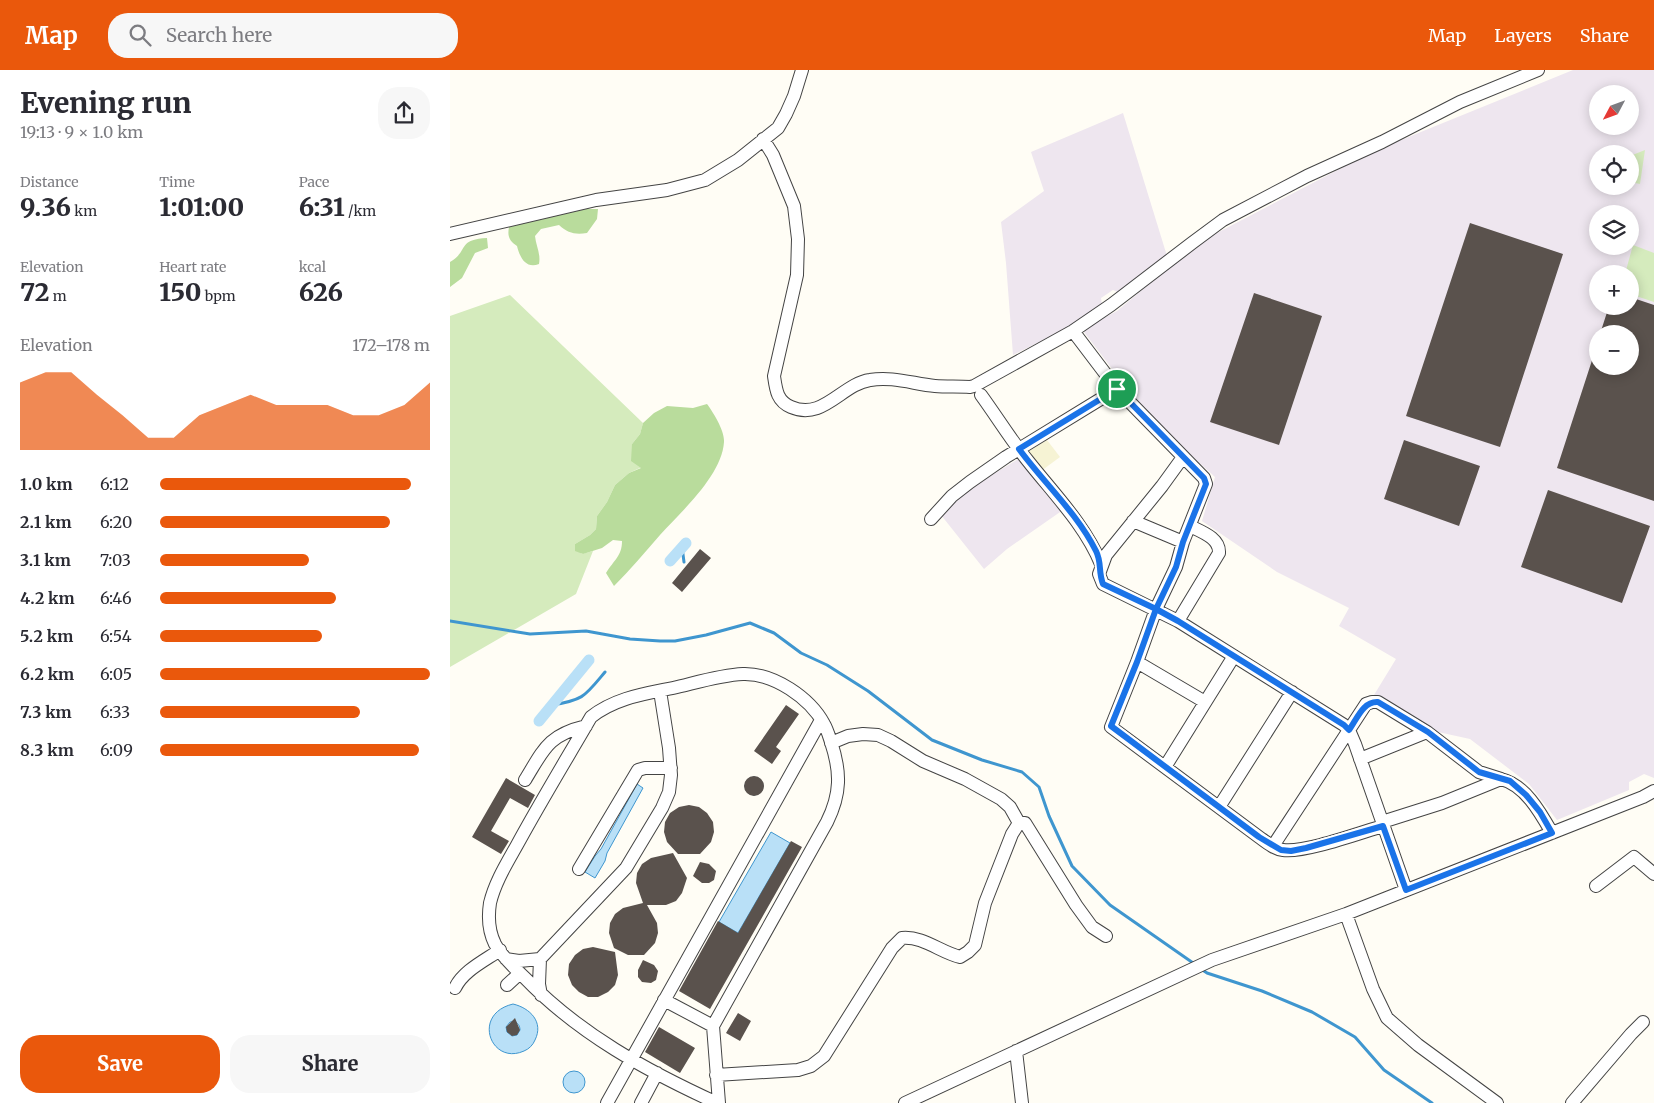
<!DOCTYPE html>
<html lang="en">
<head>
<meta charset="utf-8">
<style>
  :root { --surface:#fff; --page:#f7f7f7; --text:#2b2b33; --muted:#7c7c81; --accent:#ea580c }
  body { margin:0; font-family:Merriweather,serif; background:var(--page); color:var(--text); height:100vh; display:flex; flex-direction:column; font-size:19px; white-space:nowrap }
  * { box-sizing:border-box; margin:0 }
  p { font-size:16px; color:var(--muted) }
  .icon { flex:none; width:28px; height:28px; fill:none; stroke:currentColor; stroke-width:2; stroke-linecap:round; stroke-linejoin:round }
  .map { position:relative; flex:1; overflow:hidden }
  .panel { display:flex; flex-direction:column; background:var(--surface); width:450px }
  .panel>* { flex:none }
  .needle { width:32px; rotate:229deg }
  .tools { position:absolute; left:1139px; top:15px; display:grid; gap:10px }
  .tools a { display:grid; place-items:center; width:50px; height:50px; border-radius:50%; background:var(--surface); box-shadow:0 2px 12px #0003; font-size:25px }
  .pin { position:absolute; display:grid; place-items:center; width:42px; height:42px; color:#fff; margin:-21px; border:2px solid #fff; border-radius:50%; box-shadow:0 1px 5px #0007 }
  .round { display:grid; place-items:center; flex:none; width:52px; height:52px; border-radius:20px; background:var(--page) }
  .summary { display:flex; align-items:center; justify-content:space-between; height:85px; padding:0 20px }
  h1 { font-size:28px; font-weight:800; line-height:38px }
  .stats { display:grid; grid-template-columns:repeat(3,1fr); gap:8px; height:85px; padding:5px 20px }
  .stats div { display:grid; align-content:center }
  .stats b { font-size:25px; font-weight:800 }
  .stats small { font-size:14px; font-weight:400 }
  .stats p { font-size:14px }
  .chart { height:140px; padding:10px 20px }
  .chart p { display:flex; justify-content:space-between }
  .chart svg { width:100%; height:90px; margin-top:5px; fill:var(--accent); opacity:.7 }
  .cta { display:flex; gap:10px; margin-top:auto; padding:10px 20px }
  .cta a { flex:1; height:58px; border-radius:20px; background:var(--accent); color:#fff; font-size:20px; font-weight:800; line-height:58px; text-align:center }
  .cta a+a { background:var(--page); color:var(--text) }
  ul { padding:0 20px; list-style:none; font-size:16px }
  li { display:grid; grid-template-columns:80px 60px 1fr; align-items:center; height:38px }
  li i { height:12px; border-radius:6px; background:var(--accent) }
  header { display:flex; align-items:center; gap:30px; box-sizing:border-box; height:70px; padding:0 25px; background:var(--accent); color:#fff }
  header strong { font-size:24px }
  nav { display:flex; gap:28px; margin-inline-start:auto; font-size:18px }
  .search { width:350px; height:45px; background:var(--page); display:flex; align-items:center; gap:12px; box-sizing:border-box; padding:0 18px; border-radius:20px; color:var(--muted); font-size:19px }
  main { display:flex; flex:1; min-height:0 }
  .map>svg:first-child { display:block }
  .industrial { fill:#eee6ef; fill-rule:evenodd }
  .farmland { fill:#f6f3d4 }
  .green { fill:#d5ebbd }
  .forest { fill:#b9dc9c }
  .water { fill:#b9e0f7; stroke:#3f96cf; fill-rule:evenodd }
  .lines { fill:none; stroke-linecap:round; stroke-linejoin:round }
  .stream { stroke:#3f96cf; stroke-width:3 }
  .canal { stroke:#b9e0f7; stroke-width:11 }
  .building { fill:#5a524d }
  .minor-casing { stroke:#444; stroke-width:14 }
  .minor { stroke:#fff; stroke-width:12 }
  .route-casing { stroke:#fff; stroke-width:10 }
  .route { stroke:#1a73e8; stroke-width:6 }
</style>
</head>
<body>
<header>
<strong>Map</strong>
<div class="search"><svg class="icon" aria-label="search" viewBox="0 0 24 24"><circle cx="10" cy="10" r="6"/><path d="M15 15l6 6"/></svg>Search here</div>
<nav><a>Map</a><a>Layers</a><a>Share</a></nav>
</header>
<main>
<section class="panel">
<div class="summary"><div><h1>Evening run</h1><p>19:13 · 9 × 1.0 km</p></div><a class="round"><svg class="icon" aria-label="share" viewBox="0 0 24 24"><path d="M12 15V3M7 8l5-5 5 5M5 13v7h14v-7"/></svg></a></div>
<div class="stats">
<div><p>Distance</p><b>9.36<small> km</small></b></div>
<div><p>Time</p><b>1:01:00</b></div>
<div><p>Pace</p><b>6:31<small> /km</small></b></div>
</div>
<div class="stats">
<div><p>Elevation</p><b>72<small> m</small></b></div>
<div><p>Heart rate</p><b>150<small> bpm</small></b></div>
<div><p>kcal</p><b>626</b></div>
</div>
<div class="chart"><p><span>Elevation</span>172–178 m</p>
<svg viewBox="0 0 160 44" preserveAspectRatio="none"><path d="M0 44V11L10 6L20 6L30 17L40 27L50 38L60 38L70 27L80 22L90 17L100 22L110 22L120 22L130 27L140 27L150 22L160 11V44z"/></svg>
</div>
<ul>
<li><b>1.0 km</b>6:12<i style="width:93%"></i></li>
<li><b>2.1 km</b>6:20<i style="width:85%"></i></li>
<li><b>3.1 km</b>7:03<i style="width:55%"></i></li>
<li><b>4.2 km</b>6:46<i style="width:65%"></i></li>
<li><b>5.2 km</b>6:54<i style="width:60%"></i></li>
<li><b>6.2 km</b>6:05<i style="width:100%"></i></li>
<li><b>7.3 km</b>6:33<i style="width:74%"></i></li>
<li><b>8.3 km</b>6:09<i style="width:96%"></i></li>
</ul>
<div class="cta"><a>Save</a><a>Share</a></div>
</section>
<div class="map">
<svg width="1204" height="1033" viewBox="0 0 1204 1033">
  <rect width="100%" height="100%" fill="#fffdf5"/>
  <path class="industrial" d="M1123,0H1204V708L1194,704L1179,712V720L1107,750L1079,714L1020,669L988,662L924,625L946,589L889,556L899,538L827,502L752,451L765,407L735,380L682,325L634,262L638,256L667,241L717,199L765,164L924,81ZM1148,24H1180V56H1148ZM1148,84H1180V116H1148ZM1148,144H1180V176H1148ZM1148,204H1180V236H1148ZM1148,264H1180V296H1148Z
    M673,43L717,186L670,223L663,220L651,228L652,235L620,257L563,285L556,193L551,152L594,121L581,82Z
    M570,388L613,440L557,479L534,499L491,445L509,425Z"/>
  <path class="farmland" d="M597,370L610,387L591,401L576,383Z"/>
  <path class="green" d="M1195,80L1190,114L1180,112V86Z
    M1183,175L1204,183V232L1180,224V204H1175Z
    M60,225L193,353L190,364L182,374L192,397L179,403L165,415L157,432L147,446L146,459L140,465L125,474L132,484L143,481L126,524L0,597V246Z"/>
  <path class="forest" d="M136,139H148L147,149L137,163C125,165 118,163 109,155L91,159L85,166C86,176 91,184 89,194C76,199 70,188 67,176C60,171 57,167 59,157Z
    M37,168L38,178L25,183L12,208L0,217V192C20,180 6,170 37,168Z
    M257,334C263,342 275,361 274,372C272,405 232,441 210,465C195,482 180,500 164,516L156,503C164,490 172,486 172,471L163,470L152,478L133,484L125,481V474L140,465L146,459L147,446L157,432L165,415L179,403L191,398L181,391L182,374L190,364L193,353L204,343L217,336L243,338Z"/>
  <path class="water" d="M295 716a9 9 0 1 1 18 0a9 9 0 1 1-18 0Z
    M187,714L193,718L157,783L155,791L145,808L135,802L145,786L151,779Z
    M321,762L340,773L288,863L269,852Z
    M63,934C80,938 94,952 85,970C83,975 79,979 74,981C41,996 21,944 63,934ZM60,952C66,951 70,954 70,960L67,965L62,966L57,962L56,957Z
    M113 1012a11 11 0 1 1 22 0a11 11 0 1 1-22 0Z"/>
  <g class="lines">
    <path class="stream" d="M232,477L234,492
      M0,551L80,564L136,561L180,569L210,571H225L256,565L300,553L324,563L351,583L377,595L418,621L482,670L532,690L572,702L589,717L599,746L622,796L660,835L746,895
      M102,635C134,630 135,626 155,602
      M751,899L757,903L812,921L862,942L905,967L934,1000L982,1033"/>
    <path class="canal" d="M220,491L236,473
      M89,651L139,590"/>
  </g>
  <path class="building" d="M1020,153L1113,184L1050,377L956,346Z
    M804,223L872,246L829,375L760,352Z
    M1180,227L1204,235V431L1107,398L1146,278L1148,279V296H1180V264H1150L1159,236H1180Z
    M954,370L1030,396L1009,456L934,429Z
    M1098,420L1200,456L1172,533L1071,497Z
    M250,479L261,488L232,522L222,513Z
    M336,635L349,644L326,677L331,681L322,694L304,681Z
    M294 716a10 10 0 1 1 20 0a10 10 0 1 1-20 0Z
    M56,708L85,725L78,738L60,728L41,761L59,771L51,784L22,767Z
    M239,735L249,737L257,743L263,752L264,762L261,772L250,784H228L217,772L214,762L215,752L220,743L229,737Z
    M341,771L352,777L260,939L229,921L268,851L288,863Z
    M223,783L237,808L232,823L226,831L216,835H197L207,853L208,863L205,873L194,885H178L164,878L159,863L160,853L165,844L173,838L193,833L186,813L187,803L192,794L201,788Z
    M250,792L259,794L266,801L264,810L259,813H252L243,806Z
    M143,877L165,882L168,905L165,915L158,922L148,927H138L129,922L122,915L118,905L119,894L125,885L133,879Z
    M193,890L204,895L208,901L206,910L201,913L192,912L188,907V900Z
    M288,943L301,951L290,971L276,963Z
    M65,948L70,960L67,965L62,966L57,962L56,957Z
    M209,957L245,978L230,1003L195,982Z"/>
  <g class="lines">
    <defs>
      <path id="minor" d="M313,69L323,85L344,136L348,169L347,205L324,306C326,320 327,331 341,337C373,351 392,314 420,310C442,306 464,314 485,316C497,317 509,316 520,317L524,316L623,261L661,235L742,173L773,150L857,106L932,72L1010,32L1088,0
        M0,164L146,130L217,120L255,110L288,90L328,58L336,44L344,26L352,0
        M623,261L667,319L754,408L756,414L733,472L726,497L706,539L687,592L661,657L809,767C816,772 824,779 833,780C855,783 909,763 933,756
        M531,325C547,347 561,370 578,391C604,424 635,455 651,494
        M733,387L712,416L656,485L649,504L653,514L728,551L894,655L899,660L905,674L956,820
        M481,449L502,426L520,412L556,387L667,319
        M683,451L733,472
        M728,551L769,483C770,468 752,462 740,456
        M687,592L755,632
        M381,673L398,666L413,664L428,665L441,671L473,691L515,709L551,729L560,737L569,753
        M910,689L977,662
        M715,697L784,586
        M75,710C94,679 98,665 136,656
        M769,737L842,622
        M932,752L992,733L1051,709C1075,715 1090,742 1102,763
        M823,776L916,634L922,632H928L977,662L1029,702L1051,709
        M129,799L188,700L195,698H221
        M1146,816L1184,787L1204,804
        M896,844L923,919L937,948L968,975L1047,1033
        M56,889L69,891L90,889L176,798L212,738L219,722L221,705L219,678L210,621
        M90,889L89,914L91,925
        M57,915L70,903
        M5,918C13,901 34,891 50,880
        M214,930L263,956L269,1033
        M263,956L377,752C391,724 391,702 381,672C379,666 377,659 374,654C360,628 324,603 293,604C270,605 245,613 223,618C194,624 165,628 141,647C116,690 91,731 67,775C57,793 45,812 40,833C38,846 39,862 45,874C52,887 64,897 75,908C129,964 197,1001 267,1033
        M566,981L572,1033
        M266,1005L348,1000L361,996L374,986L442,878L452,868C473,866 490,882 510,887L518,882L525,875L535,833L562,764L569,753H575L626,835L642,857L656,866
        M157,1033L371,650
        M191,1033L207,1003
        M455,1033L762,890L896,844L1193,727L1204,721
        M1122,1033L1181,964L1193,952"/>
    </defs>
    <use href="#minor" class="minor-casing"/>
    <use href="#minor" class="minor"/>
  </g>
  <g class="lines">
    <defs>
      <path id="route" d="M667,319L754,408L756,414L733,472L726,497L706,539L728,551L894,655L899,660C907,649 913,631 928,632L978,662L1029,702L1060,711L1076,725L1090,742L1102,763L956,820L933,756L856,778L841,781L831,780L809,767L661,656L687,592L706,539L653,514C648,501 652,493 646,481C627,443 594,413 569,379L667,319"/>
    </defs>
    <use href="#route" class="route-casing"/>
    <use href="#route" class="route"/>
  </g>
</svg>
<div class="tools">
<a><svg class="needle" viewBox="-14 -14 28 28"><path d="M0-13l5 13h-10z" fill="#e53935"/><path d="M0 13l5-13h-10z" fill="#7c7c81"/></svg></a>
<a><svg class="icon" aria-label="locate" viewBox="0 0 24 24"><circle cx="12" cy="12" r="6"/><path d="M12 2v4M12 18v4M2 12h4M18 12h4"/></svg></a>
<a><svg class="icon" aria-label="layers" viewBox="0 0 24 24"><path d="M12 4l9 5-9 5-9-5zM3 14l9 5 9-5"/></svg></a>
<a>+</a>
<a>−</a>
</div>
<div class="pin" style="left:667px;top:319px;background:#1e9e55"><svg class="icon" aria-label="arrive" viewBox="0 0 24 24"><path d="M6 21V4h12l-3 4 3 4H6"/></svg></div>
</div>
</main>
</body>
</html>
